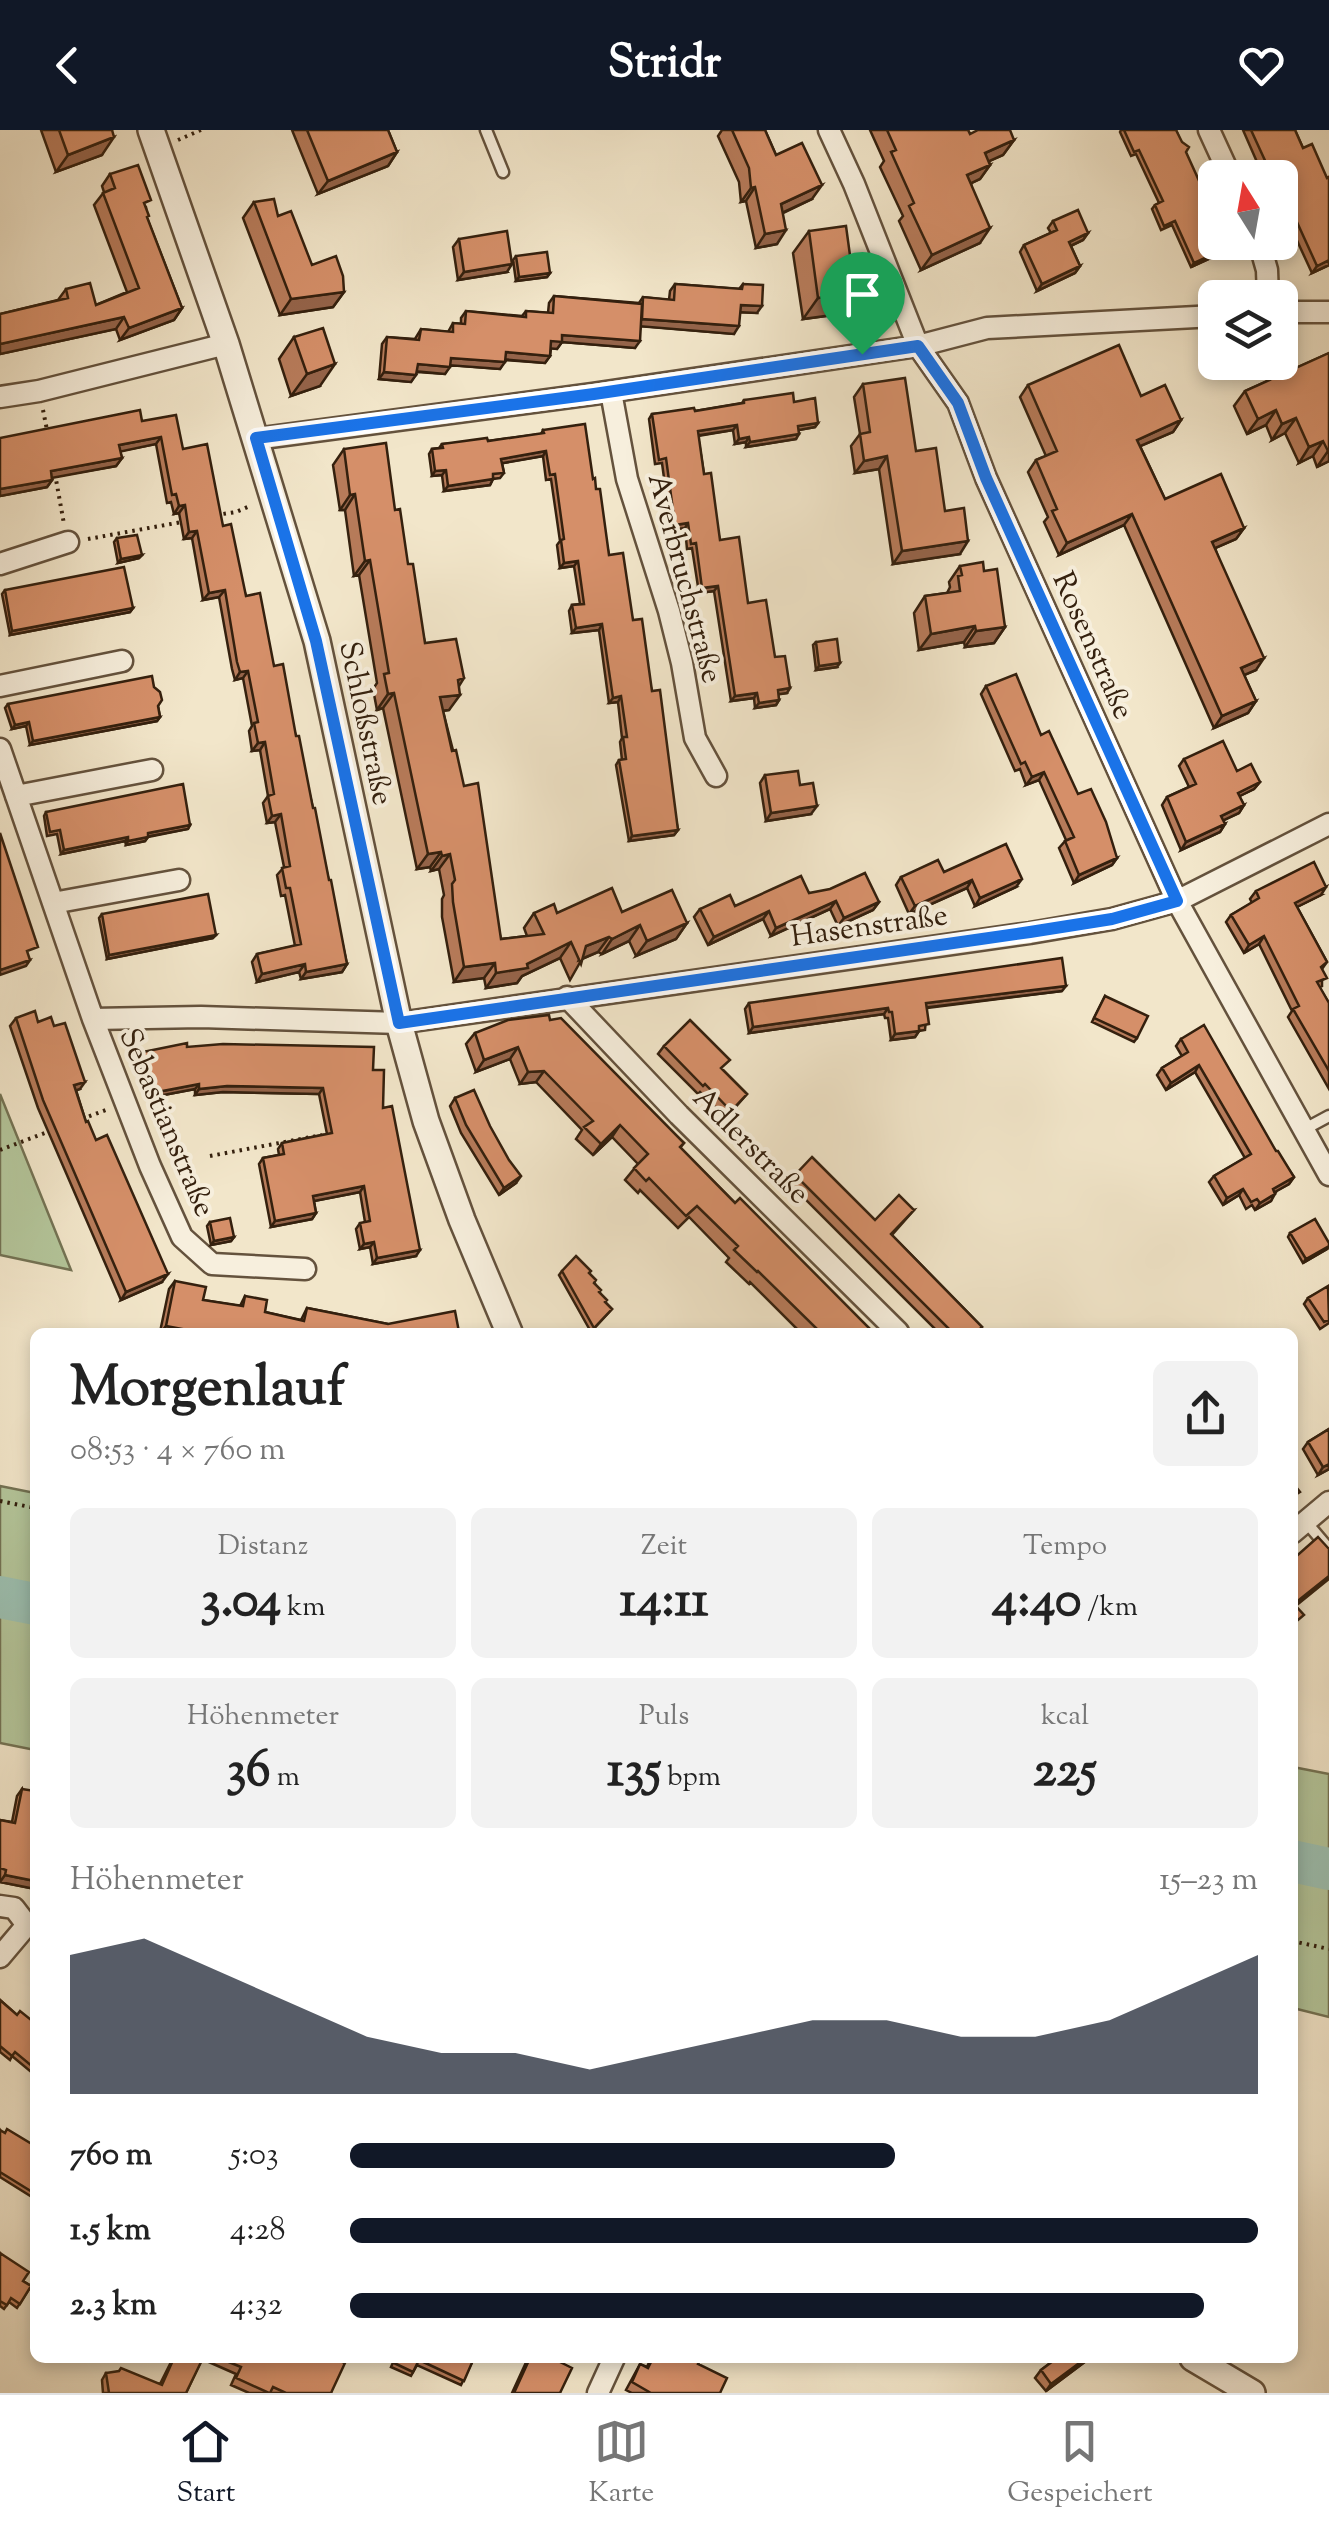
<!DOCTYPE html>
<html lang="de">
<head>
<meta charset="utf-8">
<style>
  :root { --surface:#fff; --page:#f2f2f2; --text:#222; --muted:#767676; --line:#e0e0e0; --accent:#111827 }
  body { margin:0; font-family:"Sorts Mill Goudy",serif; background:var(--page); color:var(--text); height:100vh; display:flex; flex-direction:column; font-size:38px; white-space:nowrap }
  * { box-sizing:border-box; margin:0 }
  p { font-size:32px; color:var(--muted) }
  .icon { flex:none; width:55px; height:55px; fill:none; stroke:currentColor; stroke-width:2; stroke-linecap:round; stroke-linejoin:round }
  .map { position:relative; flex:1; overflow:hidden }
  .panel { position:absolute; left:30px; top:1198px; width:1268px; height:1035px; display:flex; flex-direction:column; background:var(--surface); border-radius:15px; box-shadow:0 5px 15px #0003 }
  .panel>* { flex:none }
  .needle { width:65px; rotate:349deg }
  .controls { position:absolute; left:1198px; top:30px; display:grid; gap:20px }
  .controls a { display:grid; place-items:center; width:100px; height:100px; border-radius:15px; background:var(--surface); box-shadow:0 5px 15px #0003; font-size:50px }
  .pin { position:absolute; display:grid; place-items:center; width:85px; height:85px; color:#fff; margin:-102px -42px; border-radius:50% 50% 50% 0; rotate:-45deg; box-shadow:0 0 10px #0007 }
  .pin .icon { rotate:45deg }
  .round { display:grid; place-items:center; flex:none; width:105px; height:105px; border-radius:15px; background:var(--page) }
  .summary { display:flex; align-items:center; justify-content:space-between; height:170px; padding:0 40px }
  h1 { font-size:55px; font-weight:700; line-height:75px }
  .metrics { display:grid; grid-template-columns:repeat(3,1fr); gap:15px; height:170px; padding:10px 40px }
  .metrics div { display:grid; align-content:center; border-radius:15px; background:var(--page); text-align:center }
  .metrics b { font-size:50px; font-weight:700 }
  .metrics small { font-size:28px; font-weight:400 }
  .metrics p { font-size:28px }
  .chart { height:280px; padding:20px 40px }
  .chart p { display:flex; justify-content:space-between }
  .chart svg { width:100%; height:180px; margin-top:10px; fill:var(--accent); opacity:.7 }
  ul { padding:0 40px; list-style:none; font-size:32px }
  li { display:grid; grid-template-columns:160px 120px 1fr; align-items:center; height:75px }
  li i { height:25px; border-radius:12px; background:var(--accent) }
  header { display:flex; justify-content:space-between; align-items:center; height:130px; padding:0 40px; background:var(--accent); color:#fff; font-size:45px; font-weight:700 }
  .menu { display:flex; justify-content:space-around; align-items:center; height:140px; border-top:2px solid var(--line); background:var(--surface); font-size:28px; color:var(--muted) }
  .menu a { display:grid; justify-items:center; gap:5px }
  .menu .current { color:var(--accent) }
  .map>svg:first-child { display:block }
  .green { fill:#b4c69b; stroke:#747354; stroke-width:2.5 }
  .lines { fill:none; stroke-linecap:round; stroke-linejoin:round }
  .river { stroke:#9cc0b1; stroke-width:42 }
  .service-casing { stroke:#64523d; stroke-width:15 }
  .minor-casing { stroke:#64523d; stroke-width:25 }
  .tertiary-casing { stroke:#64523d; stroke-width:30 }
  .path { stroke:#34200e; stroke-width:4; stroke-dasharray:2.5 5; stroke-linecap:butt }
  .service { stroke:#f7efdd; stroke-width:10 }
  .minor { stroke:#f7efdd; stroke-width:20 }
  .tertiary { stroke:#f7efdd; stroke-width:25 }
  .wall { fill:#b77b5a; stroke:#34200e; stroke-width:2.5 }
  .shaded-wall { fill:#95644a; stroke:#34200e; stroke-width:2.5 }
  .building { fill:#d58f69; stroke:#34200e; stroke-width:2.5 }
  .route-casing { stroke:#fff; stroke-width:20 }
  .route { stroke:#1a73e8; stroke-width:12 }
  .labels { text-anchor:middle; stroke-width:8; stroke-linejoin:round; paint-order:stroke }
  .street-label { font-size:30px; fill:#34200e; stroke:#f7efdd }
</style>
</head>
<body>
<header><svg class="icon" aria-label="back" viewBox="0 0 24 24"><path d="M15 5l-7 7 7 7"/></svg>Stridr<svg class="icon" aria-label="heart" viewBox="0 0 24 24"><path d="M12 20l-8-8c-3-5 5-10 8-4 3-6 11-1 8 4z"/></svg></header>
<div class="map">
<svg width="1329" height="2263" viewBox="0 0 1329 2263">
  <rect width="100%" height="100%" fill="#f2e6ca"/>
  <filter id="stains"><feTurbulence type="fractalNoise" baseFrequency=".002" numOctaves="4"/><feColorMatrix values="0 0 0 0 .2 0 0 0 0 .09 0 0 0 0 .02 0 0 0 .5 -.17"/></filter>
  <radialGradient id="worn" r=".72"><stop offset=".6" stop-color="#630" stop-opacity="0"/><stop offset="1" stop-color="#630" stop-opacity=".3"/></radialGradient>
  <path class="green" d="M0,964L71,1140L0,1125Z
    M0,1356L35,1363V1620L0,1613Z
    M1293,1637L1329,1644V1887L1293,1878Z"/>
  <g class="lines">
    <path class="river" d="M0,1467L35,1474
      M1292,1731L1329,1739"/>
    <defs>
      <path id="service" d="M486,0L503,42
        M1303,1000L1329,986
        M1306,1392L1329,1419"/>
      <path id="minor" d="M829,0L854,54L918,216L958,273L986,348L1177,771L1329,1045
        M1209,0L1231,48
        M1259,112L1267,140L1268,168
        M1280,182H1329
        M611,262L627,349L669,481L682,533L695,608L716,646
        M0,267L39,261L226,214
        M255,309L593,264L918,216L987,198L1215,186
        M0,434L68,412
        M0,556L122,531
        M0,619L93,889L150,1036L182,1107L212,1134L305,1139
        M16,666L152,640
        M53,773L179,750
        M567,867L679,985L898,1202
        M93,889L201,887L399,893L1030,803L1112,789L1177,771L1329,694
        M1292,1403L1329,1372
        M0,1776L14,1778L27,1795L35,1796
        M0,1827L27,1795
        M598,2263L614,2228"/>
      <path id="tertiary" d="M151,0L226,214L317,511L399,893L426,991L462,1090L509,1202
        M1193,2228L1252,2263"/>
    </defs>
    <use href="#service" class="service-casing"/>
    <use href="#minor" class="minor-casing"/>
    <use href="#tertiary" class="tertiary-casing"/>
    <path class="path" d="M178,10L201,0
      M1251,232L1259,250
      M43,280L47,300
      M55,344L64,394
      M216,385L236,382L250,376
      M88,409L182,392
      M82,989L106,980
      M0,1020L50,1001
      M210,1026L322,1005
      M0,1371L35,1378
      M1292,1811L1329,1819"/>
    <use href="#service" class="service"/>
    <use href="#minor" class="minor"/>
    <use href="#tertiary" class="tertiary"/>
  </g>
  <path class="wall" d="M41,0H112L102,25L56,42Z
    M292,0H388L397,22L388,36L318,64Z
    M722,0H765L776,25L812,69L783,83L777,114L756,118L746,71L741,72L739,52L718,6Z
    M870,0H968L970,4L1014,10L1003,25L989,31L990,35L980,49L971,53L980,113L921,140L899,91L903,86L880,37L884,31Z
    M1121,0H1176L1226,121L1191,137L1172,95L1161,100L1152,79L1155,75L1159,73L1136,24L1131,26L1120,2Z
    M1243,0H1295L1303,18L1327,48L1329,47V135L1312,143L1281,76H1280V48H1264Z
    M110,44L146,77L147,88L182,178L174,190L120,210L116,199L0,224V184L58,170L66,159L96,175L127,162L94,75L104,62L102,56Z
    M254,72L278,86L312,135L344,162L333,177L280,185L243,88Z
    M1053,91L1088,103L1083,110L1071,116L1080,136L1075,143L1037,161L1020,122L1024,115L1051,103L1048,98Z
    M809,101L855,162L840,184L803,189L793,123Z
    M459,109L507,142L458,150L453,117Z
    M516,126L550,143L547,147L516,151L513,130Z
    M675,154L739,159L743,154L757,183L740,182L734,204L641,196L635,218L562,212L557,219L551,218L550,226L545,233L505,230L500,239L450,235L445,244L417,242L411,252L379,249L382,214L387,207L415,209L421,199L448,202L453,193L461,194V188L466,181L522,186L526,181L548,183L549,173L554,166L639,173L643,167L669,170L670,161Z
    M294,207L320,256L291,266L279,229Z
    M1329,223V331L1317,337L1313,326L1299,333L1285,303L1272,310L1266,295L1247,304L1234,276L1245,261Z
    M863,254L916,321L945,381L960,424L893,434L879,339L855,343L851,316L860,304L854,267Z
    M1028,255L1141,266L1181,290L1173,302L1140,316L1165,369L1244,398L1236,409L1215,418L1256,540L1244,545L1256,571L1248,583L1214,598L1124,395L1059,425L1044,392L1048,387L1028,342L1036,330L1046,326L1020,267Z
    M744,270L794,272L818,293L815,297L798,300L796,309L746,317V312L735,314L733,300L698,306L704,344L720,410L748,473L775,527L787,563L778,564L779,570L776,575L755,578L754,568L731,571L714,461L699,463L692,418L687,419L685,398L671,400L662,333L655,334L649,289L652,284L695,281L742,273Z
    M142,291L183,319L223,396L246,466L274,536L296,606L313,678L347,834L342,842L301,849L299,842L257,852L252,832L257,824L295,816L285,765L281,766L277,745L284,737L275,692L267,693L263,673L268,666L260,620L252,621L249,601L252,596L243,548L235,550L232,539L219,467L203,470L192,408L184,409L179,383L174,384L171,372L167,373L156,314L120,321L122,328L116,336L52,347V350L47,357L0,366Z
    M543,300L593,349L609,425L633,490L652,561L678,700L674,705L629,711L616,635L619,630H622L620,612L622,608L618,572L609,573L599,500L572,503L569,481L572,475L580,474L574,436L560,438L557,415L560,411L551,349L546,350L543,326L502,333L504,343L500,348L493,349L490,355L444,361L442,345L432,346L429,324L432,319L439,318L442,314L488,311L541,304Z
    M344,319L395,380L425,513L464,548L459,556L449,580L443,581L501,809L527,806L524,798L534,783L622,782L687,793L676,809L636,826L629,811L602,824L598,822L582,829L570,850L560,828L522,846L517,853L486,858L484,848L454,852L442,787V769L444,765L439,739L431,741L430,737L417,739L383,578L377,580L373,559L377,553L359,445L354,446L345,380H340L333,335Z
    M117,408L142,425L139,428L118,433L114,412Z
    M960,436L984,441L1005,497L994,513L965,517L964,512L919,520L914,483L925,466L947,463L950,457L949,452Z
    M5,460L133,478L130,482L10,505L2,464Z
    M816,512L837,537L816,540L813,515Z
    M986,556L1041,605L1117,728L1112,735L1074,753L1059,718L1066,710L1039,650L1026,655L1020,639L1015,641L981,564Z
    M8,574L158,576L160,587L157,591L30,615L26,596L12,599L5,578Z
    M1184,629L1237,641L1260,652L1254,659L1239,666L1244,675L1239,683L1223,690L1225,694L1220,702L1181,720L1162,675L1167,667L1189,657L1179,636Z
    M765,645L800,655L811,684L766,691L760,653Z
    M46,682L190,695L188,699L148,707L145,711L126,715L125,711L61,724L57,704L47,706L44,686Z
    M944,742L1016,757L975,776L967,758L909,784L896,755L901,747Z
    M1256,761L1321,765L1297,777L1327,832L1322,839V856L1319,857L1329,873V959L1288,887L1292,881L1259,814L1244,823L1226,792L1231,785L1252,773L1250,769Z
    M809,763L879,772L873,780L838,796L830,779L771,806L763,789L708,815L694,787L700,779L735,776Z
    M102,784L213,808L107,829L99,788Z
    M1062,861L927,878L925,900L919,901L915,907L891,910L888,888H885L884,884L749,903L745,879L749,873Z
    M1105,866L1137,908L1134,912L1092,892Z
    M16,888L38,892L80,959L76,960L86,992L162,1152L121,1170L38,978L10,896Z
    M550,890L684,1013L680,1018L735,1073L873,1202H800L750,1152L749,1154L726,1132L729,1128L689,1087L678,1098L640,1060L638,1063L625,1050L638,1034L612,1007L593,1025L576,1009L582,1000L536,952L520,954L510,929L476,942L466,914L475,903Z
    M1181,909L1276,1021L1294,1047L1289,1054L1274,1062L1271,1071L1255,1080L1252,1075L1246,1079L1239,1065L1223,1075L1209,1052L1214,1046L1245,1028L1195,942L1166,960L1157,945L1162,938L1182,926L1176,916Z
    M664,916L723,940L747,964L726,988L700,962L698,964L658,924Z
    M187,917L373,940L383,978L416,1126L373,1134L370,1117L360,1119L356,1099L360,1093L365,1092L360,1062L314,1071L316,1083L312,1089L271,1097L259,1034L263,1028L279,1025L278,1019L282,1013L327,1004L319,964L223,962L195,965V959L148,968L139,928L143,922Z
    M455,968L516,1053L499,1065L461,1003L450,976Z
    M795,1045L875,1090L914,1080L892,1105L982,1197L979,1202H938L789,1053Z
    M210,1092L234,1107L231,1111L211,1115L207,1096Z
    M1290,1103L1327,1119L1303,1133L1288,1107Z
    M562,1141L589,1143L605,1172L612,1179L591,1202L559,1145Z
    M175,1151L203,1170L240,1176L245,1166L265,1182L301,1190L307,1178L388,1194L459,1202H160L169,1159Z
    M1329,1157V1193L1320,1199L1304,1174L1308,1168Z
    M1329,1299V1339L1318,1345L1303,1319L1308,1312Z
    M22,1659L35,1759L0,1752V1690L12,1692L17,1666Z
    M0,1870L17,1885L35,1893V1939L33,1937L30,1941L12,1926L10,1930L0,1922Z
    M0,2000L35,2062L32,2067L0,2047Z
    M0,2123L23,2151L31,2156L17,2178L9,2172L4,2179L0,2176Z
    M173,2228H333L331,2263H249L231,2255L236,2244L202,2229L186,2263H103L102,2250L106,2243L160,2254Z
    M395,2228H474L461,2255L417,2235L411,2246L391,2237Z
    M528,2228H555L560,2263H512Z
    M651,2228H701L698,2234L720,2263H632L626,2260L640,2234L647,2237Z
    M1057,2228H1090L1046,2261L1035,2248L1041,2240Z"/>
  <path class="shaded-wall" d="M114,7L102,25L56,42L68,25Z
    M1014,10L1003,25L974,38L985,23Z
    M397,22L388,36L318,64L328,51Z
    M990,35L980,49L957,60L967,45Z
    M822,55L812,69L771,88L781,74Z
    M755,57L746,71L741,72L751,58Z
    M990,98L980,113L921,140L932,125Z
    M786,100L777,114L756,118L765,104Z
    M1088,103L1083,110L1064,119L1069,112Z
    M1229,117L1226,121L1191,137L1194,133Z
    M1329,130V135L1312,143L1317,136Z
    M512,134L507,142L458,150L464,142Z
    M1080,136L1075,143L1037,161L1042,154Z
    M550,143L547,147L516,151L519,147Z
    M344,162L333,177L280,185L291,169Z
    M855,162L840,184L803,189L818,168Z
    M741,175L762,176L757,183L736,182Z
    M182,178L174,190L120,210L129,198Z
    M124,187L116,199L0,224V214Z
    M642,189L739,196L734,204L637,196Z
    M562,205L640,211L635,218L562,212L557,219L546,218L551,211Z
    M506,222L550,226L545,233L501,229Z
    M451,228L505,232L500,239L446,235Z
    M335,234L320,256L291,266L307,244Z
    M418,234L450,237L445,244L413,241Z
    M384,242L416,245L411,252L379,249Z
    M1276,280L1266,295L1247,304L1258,289Z
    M1296,288L1285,303L1272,310L1282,294Z
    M1181,290L1173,302L1129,321L1137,310Z
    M818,293L815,297L794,301L798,296Z
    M737,295L733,300L694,306L698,301Z
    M799,304L796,309L746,317L750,312Z
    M161,307L156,314L114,323L119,315Z
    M749,307L746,312L735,314L739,309Z
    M1323,311L1313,326L1299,333L1309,317Z
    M546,321L543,326L498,334L501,329Z
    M1328,321H1329V331L1317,337Z
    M887,326L879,339L855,343L864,331Z
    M122,328L116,336L46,349L51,341Z
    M446,340L442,345L432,346L435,341Z
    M493,349L490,355L444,361L448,356Z
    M52,350L47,357L0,366V359Z
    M355,364L345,380H340L350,365Z
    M185,375L179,383L174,384L179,376Z
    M1132,384L1124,395L1059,425L1067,413Z
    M688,393L685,398L671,400L675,395Z
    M1244,398L1236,409L1204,423L1212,412Z
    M197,401L192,408L184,409L189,402Z
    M968,411L960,424L893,434L902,421Z
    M142,425L139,428L118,433L121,429Z
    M370,430L359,445L354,446L365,431Z
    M578,431L574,436L560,438L564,433Z
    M718,456L714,461L699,463L702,458Z
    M225,460L219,467L203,470L209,463Z
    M133,478L130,482L10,505L12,501Z
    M602,494L599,500L572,503L576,498Z
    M975,496L964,512L919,520L931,504Z
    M1005,497L994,513L965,517L976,501Z
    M1264,528L1256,540L1233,550L1241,538Z
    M840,533L837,537L816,540L819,536Z
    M248,541L243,548L235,550L240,542Z
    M790,558L787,563L774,565L778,560Z
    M394,563L383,578L377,580L388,564Z
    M757,563L754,568L731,571L735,566Z
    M460,565L449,580L429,582L440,567Z
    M621,566L618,572L609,573L613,568Z
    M779,570L776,575L755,578L759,573Z
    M1256,571L1248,583L1214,598L1222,586Z
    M160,587L157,591L30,615L33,611Z
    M29,592L26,596L12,599L15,595Z
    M265,612L260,620L252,621L258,613Z
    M1044,642L1039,650L1026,655L1032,647Z
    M1260,652L1254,659L1232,670L1238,663Z
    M1244,675L1239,683L1216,694L1221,686Z
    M817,676L811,684L766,691L771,683Z
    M281,684L275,692L267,693L272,686Z
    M1225,694L1220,702L1181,720L1186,712Z
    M190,695L188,699L145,707L148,703Z
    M678,700L674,705L629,711L632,706Z
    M128,707L125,711L61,724L64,720Z
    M148,707L145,711L126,715L128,711Z
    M441,722L430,737L417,739L428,724Z
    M450,724L439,739L431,741L442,726Z
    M1117,728L1112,735L1074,753L1079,745Z
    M1022,749L1016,757L975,776L980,768Z
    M972,750L967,758L909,784L915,776Z
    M1326,757L1321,765L1289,781L1295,773Z
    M836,771L830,779L771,806L776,798Z
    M879,772L873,780L838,796L844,788Z
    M769,781L763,789L708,815L714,807Z
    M687,793L676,809L636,826L647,811Z
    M640,795L629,811L602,824L612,809Z
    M216,805L213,808L107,829L109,825Z
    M1264,806L1259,814L1244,823L1249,815Z
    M609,807L598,822L579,830L586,816Z
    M571,812L560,828L522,846L517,853L486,858L496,843L527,834Z
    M30,830L26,836L0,845V840Z
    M495,833L484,848L454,852L464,837Z
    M305,834L299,842L257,852L262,844Z
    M347,834L342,842L301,849L306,842Z
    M1066,856L1062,861L922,878L926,873Z
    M888,878L884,884L749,903L753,897Z
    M919,901L915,907L891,910L895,904Z
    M518,917L510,929L476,942L484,930Z
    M1199,935L1195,942L1166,960L1171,953Z
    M544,941L536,952L520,954L528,942Z
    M85,952L80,959L69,963L74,955Z
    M199,954L195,959L148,968L152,963Z
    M227,956L323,958L319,964L223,962L195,965L199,959Z
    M620,995L612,1007L593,1025L601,1014Z
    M521,1046L516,1053L499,1065L504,1058Z
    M1294,1047L1289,1054L1268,1066L1273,1059Z
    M364,1056L360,1062L309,1072L313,1066Z
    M1243,1059L1239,1065L1223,1075L1227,1068Z
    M1275,1064L1271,1071L1255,1080L1260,1073Z
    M316,1083L312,1089L271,1097L275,1091Z
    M234,1107L231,1111L211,1115L214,1111Z
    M374,1112L370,1117L360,1119L364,1114Z
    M1329,1116L1327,1119L1303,1133L1306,1129Z
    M420,1120L416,1126L373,1134L377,1128Z
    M168,1144L162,1152L121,1170L126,1162Z
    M166,1196L198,1202H161Z
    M1329,1334V1339L1318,1345L1323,1337Z
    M1329,1446V1449L1292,1479V1477Z
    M5,1745L35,1751V1759L0,1752Z
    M1086,2228H1090L1046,2261L1051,2254Z"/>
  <path class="building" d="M59,0H112L114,7L68,25Z
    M307,0H388L397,22L328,51Z
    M732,0H765L776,25L802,13L822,55L781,74L786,100L765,104L755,57L751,58L749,38Z
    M887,0H968L970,4L978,0H1010L1014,10L985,23L990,35L967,45L990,98L932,125L909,76L914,73L891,22L896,20Z
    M1124,0H1176L1182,12L1189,17L1186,22L1215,86V112H1227L1229,117L1194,133L1175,91L1164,96L1155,75L1163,71L1139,20L1134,22Z
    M1251,0H1295L1303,18L1312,14L1327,48L1329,47V130L1317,136L1286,68L1283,70L1280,64V48H1273Z
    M138,35L151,70L144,73L149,86L147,87L182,178L129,198L124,187L0,214V184L68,168L66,159L90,153L96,175L139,158L103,63L115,58L110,44Z
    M274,69L278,86L291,81L312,135L336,126L343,146L344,162L291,169L254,72Z
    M1078,80L1088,103L1069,112L1080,136L1042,154L1024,115L1057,100L1053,91Z
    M846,96L855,162L818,168L809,101Z
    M507,101L512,134L464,142L459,109Z
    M547,122L550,143L519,147L516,126Z
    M675,154L742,159L743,154L763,155L762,176L741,175L739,196L642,189L643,167L674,170Z
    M554,166L642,174L640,211L562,205V212L551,211L550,226L506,222L505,232L451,228L450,237L418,234L416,245L384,242L387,207L419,210L421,199L453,202V193L465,194L466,181L526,187V181L553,183Z
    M323,198L335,234L307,244L294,207Z
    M1119,215L1141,266L1165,255L1181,290L1137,310L1165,369L1221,344L1244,398L1212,412L1264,528L1241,538L1256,571L1222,586L1132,384L1067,413L1052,381L1057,379L1036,330L1057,321L1028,255Z
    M1329,223V321H1328L1323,311L1309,317L1296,288L1282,294L1276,280L1258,289L1245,261Z
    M905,248L916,321L936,318L945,381L964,378L968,411L902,421L887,326L864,331L860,304L870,302L863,254Z
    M793,263L794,272L815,268L818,293L798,296L799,304L750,312L749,307L739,309L737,295L698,301L704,344L711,343L720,410L739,407L748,473L766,470L775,527L785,526L790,558L778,560L779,570L759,573L757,563L735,566L718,456L702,458L696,413L691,414L688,393L675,395L666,328L659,330L652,284L694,278L695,281L744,273V270Z
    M140,280L142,291L176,285L183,319L207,314L223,396L231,394L246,466L260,463L274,536L283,534L296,606H299L313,678H315L329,750H331L347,834L306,842L305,834L262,844L257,824L301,814L290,758H286L282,738L290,736L281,684L272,686L268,666L274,664L265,612L258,613L254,593L258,592L248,541L240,542L237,532L225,460L209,463L197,401L189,402L185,375L179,376L176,364L172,365L161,307L119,315L122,328L51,341L52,350L0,359V308Z
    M585,294L593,349L595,348L596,359H600L609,425L623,423L633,490L642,489L652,561L660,560L678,700L632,706L619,630L626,629L623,607H627L621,566L613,568L602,494L576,498L572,475L584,474L578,431L564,433L561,410L564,409L555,344L550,345L546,321L501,329L504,343L493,344V349L448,356L446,340L435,341L432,319L443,318L442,314L487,308L488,311L544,303L543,300Z
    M386,313L395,380L400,379L408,434H413L425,513L456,509L464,548L458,550L460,565L440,567L452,621L456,620L464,656L478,653L501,809L544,804L534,783L554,774L557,783L612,758L622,782L672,760L687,793L647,811L640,795L612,809L609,807L586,816L581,834L571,812L527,834L528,838L496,843L495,833L464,837L453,772L452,754L455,750L450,724L442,726L441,722L428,724L394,563L388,564L384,544L389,543L370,430L365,431L355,364L350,365L344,319Z
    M137,405L142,425L121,429L117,408Z
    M983,432L984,441L997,439L1005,497L976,501L975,496L931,504L925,466L960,461L958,446L962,445L960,436Z
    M124,437L133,478L12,501L5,460Z
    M837,509L840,533L819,536L816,512Z
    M1016,544L1041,605L1049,601L1078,664L1091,659L1106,692L1117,728L1079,745L1065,711L1074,707L1044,642L1032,647L1025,632L1021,634L986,556Z
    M152,546L154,557L160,562L162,570L158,576L160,587L33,611L29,592L15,595L8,574Z
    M1223,611L1237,641L1251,634L1260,652L1238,663L1244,675L1221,686L1225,694L1186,712L1167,667L1196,654L1184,629Z
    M798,641L800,655L813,653L817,676L771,683L765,645Z
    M183,654L190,695L148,703V707L128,711V707L64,720L60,700L50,702L46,682Z
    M0,703L38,817L27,821L30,830L0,840Z
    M1006,714L1022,749L980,768L972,750L915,776L901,747L938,730L944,742Z
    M1314,732L1326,757L1295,773L1327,832L1321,837L1327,848L1317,852L1329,873V941L1293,879L1299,876L1264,806L1249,815L1231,785L1259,768L1256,761Z
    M865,743L879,772L844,788L836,771L776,798L769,781L714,807L700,779L730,765L735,776L801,746L809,763L830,759Z
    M208,764L216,805L109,825L102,784Z
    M1062,828L1066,856L926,873L929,894L919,896V901L895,904L892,882H889L888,878L753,897L749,873Z
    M1105,866L1148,886L1137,908L1094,888Z
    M35,881L38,892L51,887L54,896L65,893L85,952L74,955L86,992L88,991L96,1010L107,1005L168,1144L126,1162L43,970L16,888Z
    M549,885L550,890L561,888L684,1013L680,1017L735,1073L740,1068L873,1202H820L758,1141L757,1142L734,1120L738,1116L697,1076L686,1086L649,1048L646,1051L634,1038L648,1024L620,995L601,1014L584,997L593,991L544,941L528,942L518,917L484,930L475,903L508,890Z
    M690,890L730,930L721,938L747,964L731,981L705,954L703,956L664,916Z
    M1204,895L1276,1021H1278L1294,1047L1273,1059L1275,1064L1260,1073L1257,1069L1251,1072L1243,1059L1227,1068L1214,1046L1251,1024L1199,935L1171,953L1162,938L1188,922L1181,909Z
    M187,913V917L223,914L374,917L373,940H384L383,978L392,976L420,1120L377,1128L374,1112L364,1114L360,1093L370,1091L364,1056L313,1066L316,1083L275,1091L263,1028L284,1024L282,1013L332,1003L323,958L227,956L199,959V954L152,963L143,922Z
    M474,960L490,996L509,1030L521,1046L504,1058L466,995L455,968Z
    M812,1027L875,1090L899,1065L914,1080L891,1104L982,1197L977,1202H952L795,1045Z
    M230,1088L234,1107L214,1111L210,1092Z
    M1315,1089L1329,1113V1116L1306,1129L1290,1103Z
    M576,1126L591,1141L589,1143L596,1150L594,1153L601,1160L599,1162L607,1170L605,1172L612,1179L594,1198L562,1141Z
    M175,1151L206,1157L203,1170L243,1176L245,1166L267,1170L265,1182L304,1191L307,1178L388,1194L455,1181L459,1202H198L166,1196Z
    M1328,1156L1329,1190L1324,1192L1308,1168Z
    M1329,1299V1334L1323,1337L1308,1312Z
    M1292,1352L1300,1362L1292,1367Z
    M1318,1407L1329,1419V1446L1294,1474L1304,1485L1292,1495V1430Z
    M22,1659L35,1661V1751L5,1745L6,1740L0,1738V1690L15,1693Z
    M0,1870L17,1885L20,1881L35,1893V1934L33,1937L15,1922L12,1926L0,1916Z
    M7,1999L35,2016L34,2063L0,2042V2000L5,2003Z
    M0,2123L29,2142L23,2151L31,2156L20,2174L11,2168L7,2175L0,2171Z
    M174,2228H203L186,2263H109L106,2243L119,2241L121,2238L162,2255Z
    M219,2228H333L345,2233L331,2263H286L273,2257L270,2263H269L236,2248L241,2237Z
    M396,2228H474L464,2251L419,2230L413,2242L394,2233Z
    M530,2228H555L554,2229L572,2238L560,2263H514Z
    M653,2228H701L698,2234L727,2248L720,2263H651L632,2252L640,2234L648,2238Z
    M1057,2228H1086L1051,2254L1041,2240Z"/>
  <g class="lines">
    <defs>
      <path id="route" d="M918,216L958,273L986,348L1177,771L1112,789L1030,802L399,893L316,511L256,308L594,264Z"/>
    </defs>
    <use href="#route" class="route-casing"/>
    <use href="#route" class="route"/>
  </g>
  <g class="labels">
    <g class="street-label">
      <text transform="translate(686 448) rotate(75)" y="10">Averbruchstraße</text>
      <text transform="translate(1094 515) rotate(66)" y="10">Rosenstraße</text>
      <text transform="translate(367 593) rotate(78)" y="10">Schloßstraße</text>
      <text transform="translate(869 795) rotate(-8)" y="10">Hasenstraße</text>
      <text transform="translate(168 992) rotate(67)" y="10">Sebastianstraße</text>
      <text transform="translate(752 1015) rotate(45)" y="10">Adlerstraße</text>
    </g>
  </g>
  <rect width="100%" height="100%" filter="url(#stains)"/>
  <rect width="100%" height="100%" fill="url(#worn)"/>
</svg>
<div class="controls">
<a><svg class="needle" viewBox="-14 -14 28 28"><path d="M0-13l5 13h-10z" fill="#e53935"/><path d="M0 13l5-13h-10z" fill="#767676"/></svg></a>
<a><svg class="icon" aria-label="layers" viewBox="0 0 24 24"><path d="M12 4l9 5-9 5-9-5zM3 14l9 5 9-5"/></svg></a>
</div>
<div class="pin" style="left:862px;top:224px;background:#1e9e55"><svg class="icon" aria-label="arrive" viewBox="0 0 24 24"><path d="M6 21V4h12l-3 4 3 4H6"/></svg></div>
<section class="panel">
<div class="summary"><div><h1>Morgenlauf</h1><p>08:53 · 4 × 760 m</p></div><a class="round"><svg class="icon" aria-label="share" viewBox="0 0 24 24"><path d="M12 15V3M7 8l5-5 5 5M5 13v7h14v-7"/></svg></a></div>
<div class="metrics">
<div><p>Distanz</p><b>3.04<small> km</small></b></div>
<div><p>Zeit</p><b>14:11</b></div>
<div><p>Tempo</p><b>4:40<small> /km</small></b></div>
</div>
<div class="metrics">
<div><p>Höhenmeter</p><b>36<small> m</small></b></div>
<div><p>Puls</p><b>135<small> bpm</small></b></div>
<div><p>kcal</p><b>225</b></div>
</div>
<div class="chart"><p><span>Höhenmeter</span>15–23 m</p>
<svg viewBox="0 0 160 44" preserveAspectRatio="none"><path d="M0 44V10L10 6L20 14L30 22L40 30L50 34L60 34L70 38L80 34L90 30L100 26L110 26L120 30L130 30L140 26L150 18L160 10V44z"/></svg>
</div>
<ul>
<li><b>760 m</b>5:03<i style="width:60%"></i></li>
<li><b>1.5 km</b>4:28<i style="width:100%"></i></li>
<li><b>2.3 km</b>4:32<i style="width:94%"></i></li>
</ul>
</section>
</div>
<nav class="menu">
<a class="current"><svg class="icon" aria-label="home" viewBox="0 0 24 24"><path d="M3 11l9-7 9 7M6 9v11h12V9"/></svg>Start</a>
<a><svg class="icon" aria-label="map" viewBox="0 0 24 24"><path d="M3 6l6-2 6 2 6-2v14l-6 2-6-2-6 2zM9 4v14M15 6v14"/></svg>Karte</a>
<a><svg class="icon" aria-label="saved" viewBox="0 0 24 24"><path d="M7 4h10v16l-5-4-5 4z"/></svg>Gespeichert</a>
</nav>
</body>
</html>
